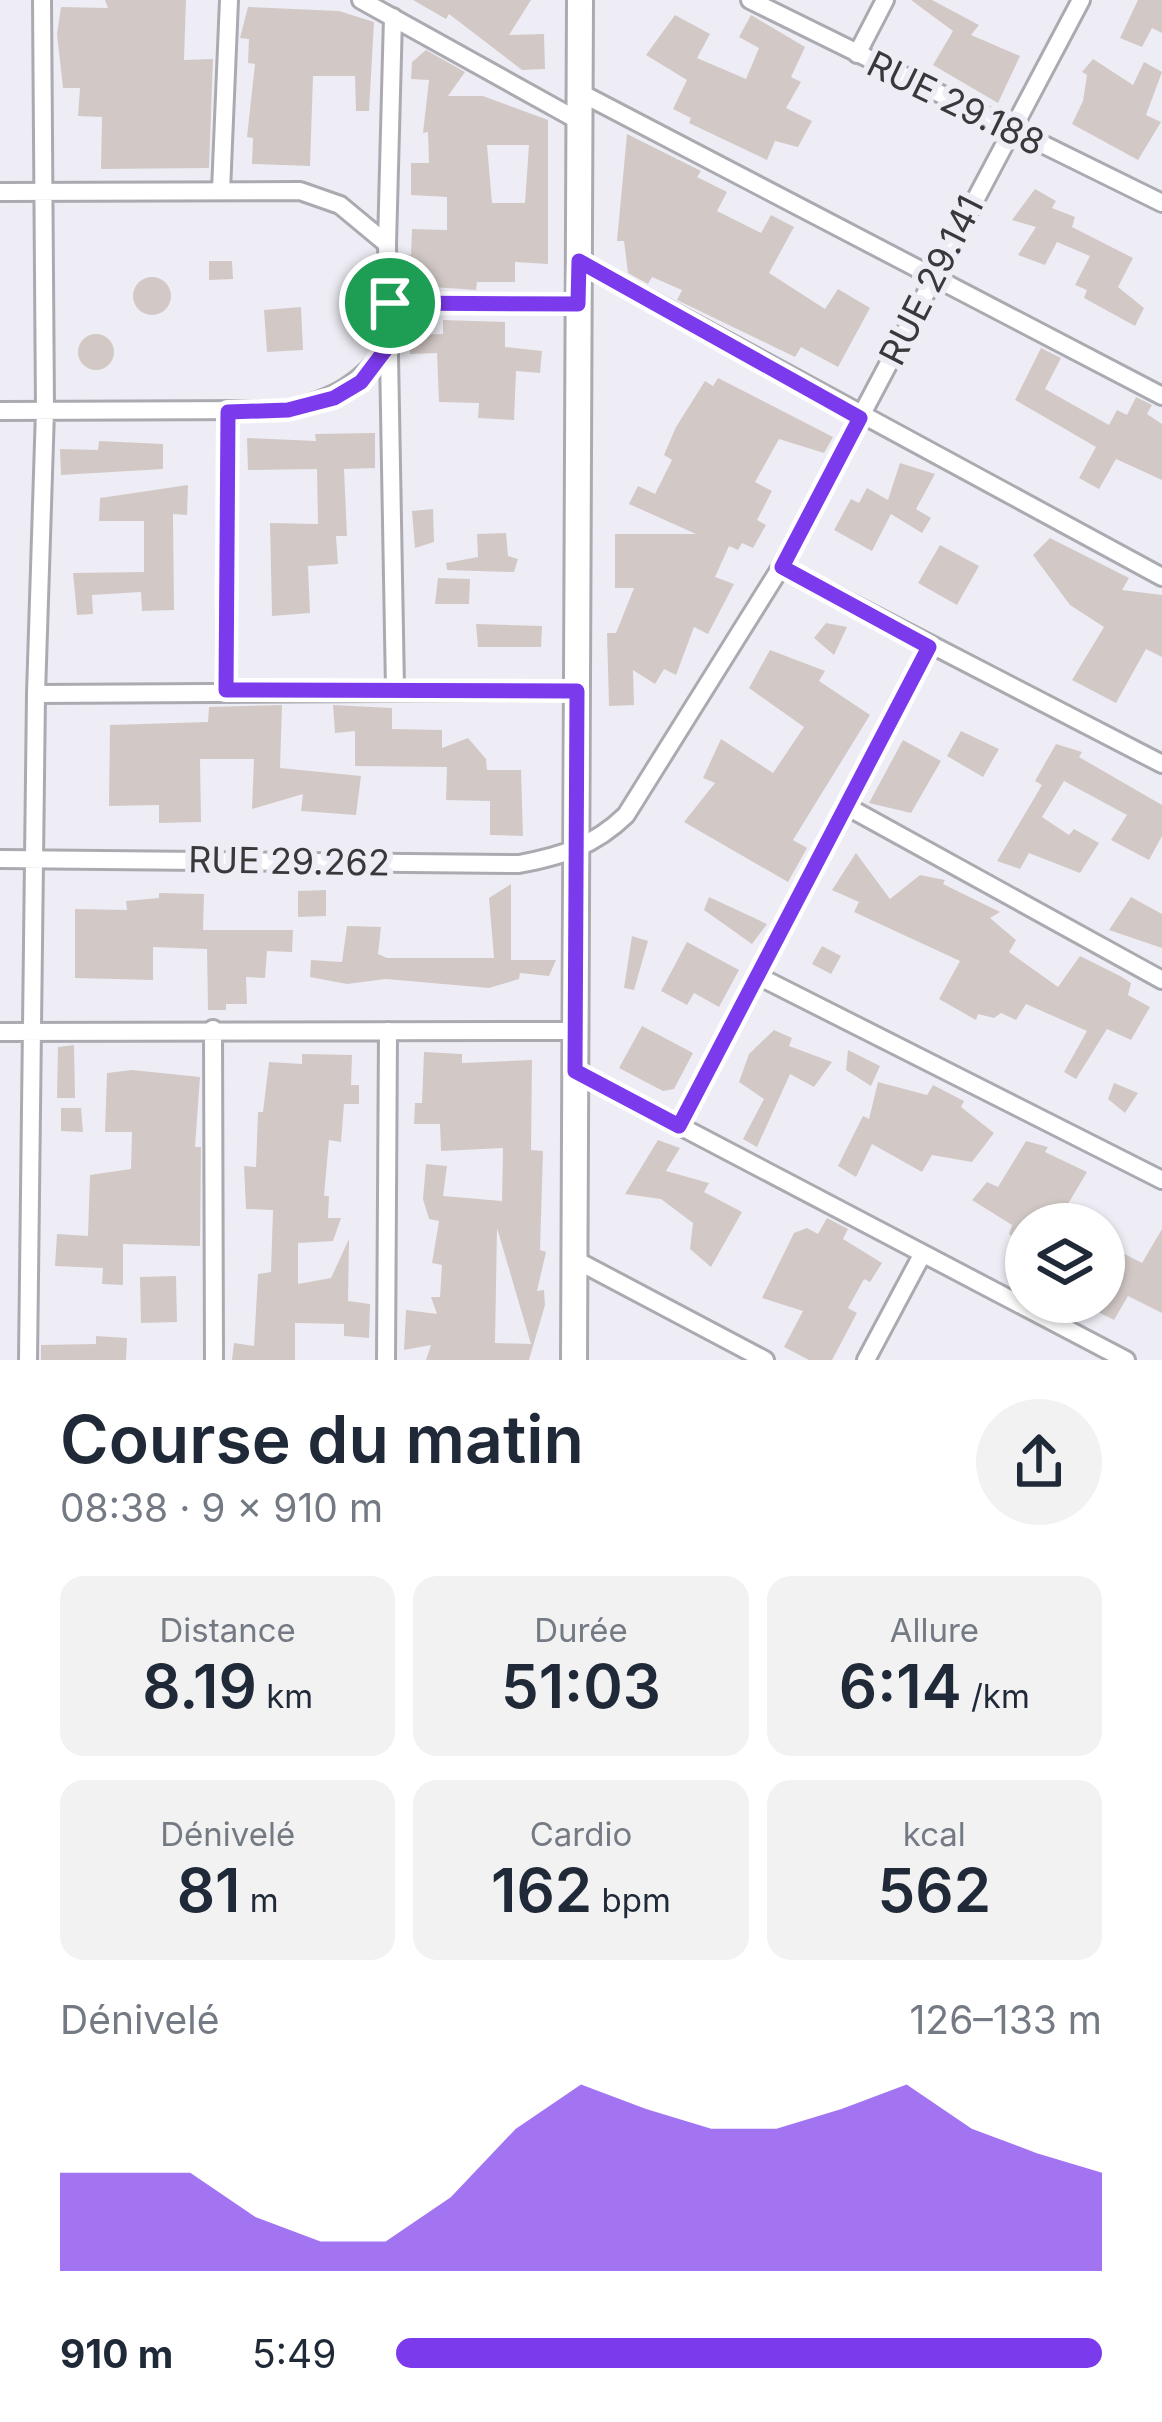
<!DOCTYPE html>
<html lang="fr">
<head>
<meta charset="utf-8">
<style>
  :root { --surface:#fff; --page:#f2f2f3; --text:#1f2937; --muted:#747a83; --accent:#7c3aed }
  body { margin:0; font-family:Inter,sans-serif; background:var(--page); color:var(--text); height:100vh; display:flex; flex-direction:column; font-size:45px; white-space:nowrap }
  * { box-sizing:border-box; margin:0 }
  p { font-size:39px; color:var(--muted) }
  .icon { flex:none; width:66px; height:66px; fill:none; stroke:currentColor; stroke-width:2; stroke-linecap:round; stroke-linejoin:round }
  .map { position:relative; height:1360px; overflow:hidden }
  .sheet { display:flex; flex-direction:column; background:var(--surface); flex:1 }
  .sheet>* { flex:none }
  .controls { position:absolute; left:1005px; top:1203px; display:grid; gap:24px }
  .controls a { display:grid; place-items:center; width:120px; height:120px; border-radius:50%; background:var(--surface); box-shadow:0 3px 9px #0004; font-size:60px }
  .pin { position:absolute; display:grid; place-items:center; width:102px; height:102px; color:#fff; margin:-51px; border:6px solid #fff; border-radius:50%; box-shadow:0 3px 12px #0007 }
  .round { display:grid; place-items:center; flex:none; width:126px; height:126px; border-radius:63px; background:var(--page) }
  .summary { display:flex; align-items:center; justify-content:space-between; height:204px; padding:0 60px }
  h1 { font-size:66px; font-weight:600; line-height:90px }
  .figures { display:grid; grid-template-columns:repeat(3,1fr); gap:18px; height:204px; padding:12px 60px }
  .figures div { display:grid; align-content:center; border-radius:24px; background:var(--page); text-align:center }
  .figures b { font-size:60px; font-weight:600 }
  .figures small { font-size:33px; font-weight:400 }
  .figures p { font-size:33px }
  .chart { height:336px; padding:24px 60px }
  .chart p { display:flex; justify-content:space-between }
  .chart svg { width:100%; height:216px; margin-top:12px; fill:var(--accent); opacity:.7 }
  ul { padding:0 60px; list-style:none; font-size:39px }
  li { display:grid; grid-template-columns:192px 144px 1fr; align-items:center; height:90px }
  li i { height:30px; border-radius:15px; background:var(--accent) }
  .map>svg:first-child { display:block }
  .building { fill:#d2c9c6; fill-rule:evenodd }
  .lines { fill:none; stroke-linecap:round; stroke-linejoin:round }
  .street-casing { stroke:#abaab1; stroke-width:22 }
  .secondary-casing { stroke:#abaab1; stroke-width:30 }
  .street { stroke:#fff; stroke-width:16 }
  .secondary { stroke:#fff; stroke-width:24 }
  .route-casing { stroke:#fff; stroke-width:24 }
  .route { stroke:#7c3aed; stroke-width:15 }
  .labels { text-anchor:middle; stroke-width:12; stroke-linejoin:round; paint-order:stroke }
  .street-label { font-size:36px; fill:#39393c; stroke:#eeedf5 }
</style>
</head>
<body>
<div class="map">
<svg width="1162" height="1360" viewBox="0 0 1162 1360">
  <rect width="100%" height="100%" fill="#eeedf5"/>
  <path class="building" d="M105,0H186L184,60L213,59L209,168L101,169L102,117L78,116L80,88H63L57,34L61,7L108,8Z
    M413,0H531L509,35L544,34L545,69L522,70L449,14L446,19Z
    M911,0H932L979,25L971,35L1020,56L998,103L933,65L953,31Z
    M1138,0H1162V33L1152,28L1142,47L1120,38Z
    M248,7L339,11L374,22L369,111H356L355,76H313L310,166L252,164L253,138L247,137L255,64L248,63L249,39L240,38Z
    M675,15L710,34L697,58L746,79L759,48L739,37L751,15L805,47L791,77L801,82L786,108L812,121L798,147L775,141L767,160L689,123L691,118L673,109L687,80L646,55Z
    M426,50L465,72L448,96H483L548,120V264L515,262V282H477L476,290L418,286L403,270L404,254L411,255L412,229L447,230V197L411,195V163H429L428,132L423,133L429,80L411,79L412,62ZM487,145H529L525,203H492Z
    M1093,59L1133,85L1144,62L1162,72L1146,115L1161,122L1138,160L1072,124L1083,101L1087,75L1082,72Z
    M627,134L701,171L697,177L727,192L717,211L761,233L771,215L794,227L769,273L825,309L838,289L870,308L838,367L801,347L795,357L677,300L682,290L652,277L648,284L628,273L624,241H617Z
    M1035,189L1056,201L1052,208L1075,217L1072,227L1133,258L1118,287L1144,308L1135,326L1084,298L1087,290L1075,285L1090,256L1057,242L1045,265L1018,255L1036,227L1012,220Z
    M209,261H232L233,279L209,280Z
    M133 296a19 19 0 1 1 38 0a19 19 0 1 1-38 0Z
    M301,307L303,350L267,352L264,310Z
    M443,320L505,322V347L542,351L540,373L516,371L514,420L478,418L479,403L439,402L437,353L410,354L409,335L443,334Z
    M78 352a18 18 0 1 1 36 0a18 18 0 1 1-36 0Z
    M1041,348L1061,358L1045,389L1109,425L1117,410L1127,415L1136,397L1152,405L1147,414L1162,424V480L1116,459L1099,489L1079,478L1096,447L1015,400Z
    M718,378L833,437L824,453L779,439L755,482L772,491L757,520L766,525L753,548L742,543L738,550L729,546L715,577L734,584L708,634L694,627L676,675L664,669L655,684L633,670L634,705L609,706L607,633H616L634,588H615V534H696L629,504L638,486L655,494L672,460L664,455L676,427L705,381L713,386Z
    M375,433V468L344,469L347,536H336L338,564L308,566L310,613L272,616L270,523L318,524L317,469L248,470L247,438L316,441L315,434Z
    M99,441L163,444V469L61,475L60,449L98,450Z
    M900,463L935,474L916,509L931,518L922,533L891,514L872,551L834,530L851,499L859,503L867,488L888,500Z
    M188,485L187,515L173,514L174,610L142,611L141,592L92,595L93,614L77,615L73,573L144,572V521H99L100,498Z
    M433,509L434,542L415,548L412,511Z
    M506,533L508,556L518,559L514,572L447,570L446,563L478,557L477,534Z
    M1050,538L1129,578L1122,590L1162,595V657L1146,649L1116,703L1072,680L1104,627L1070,605L1033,555Z
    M940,545L979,566L957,605L918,583Z
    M438,578L470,579L469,604H435Z
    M826,623L847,627L834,655L814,638Z
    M476,624L542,626L541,647H478Z
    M770,650L825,671L819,681L870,715L793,840L807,848L788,882L684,822L715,783L703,778L721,739L773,773L804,727L749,688Z
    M282,705L280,768L361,776L356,815L301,811L303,794L252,809L254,759H200L201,822L159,823V805L109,806L110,725L208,722L209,707Z
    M333,705L392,708V729L442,730V748L468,738L486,759L487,770H521L523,836L490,835V801L446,800L447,767L355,766V731L335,733Z
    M961,731L999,749L983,777L947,756Z
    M903,740L941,761L911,813L869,803Z
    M1056,744L1082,752L1079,757L1162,805V836L1149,860L1111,840L1127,815L1064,781L1042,817L1069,835L1074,829L1099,843L1080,873L1029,853L1020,869L997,861L1042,785L1035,781Z
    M856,853L890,899L920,875L945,880L943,884L1000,912L990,918L1016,940L1009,952L1058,987L1080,956L1122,977L1131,983L1128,995L1150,1007L1131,1040L1107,1029L1076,1079L1064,1072L1087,1031L1026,1004L1016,1020L1001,1013L994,1018L978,1014L976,1020L939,999L960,961L854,912L859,902L832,890Z
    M511,884V960H556L549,976L520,973L519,979L489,988L386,979L347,984L310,977L311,960L342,962L347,926L381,927L378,954L387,958H494L489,898Z
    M326,890V916L298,917V891Z
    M159,893L204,894L203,930H293L292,952L267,951L265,978L246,977L247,1004H226V1010H208L207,949L153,947V980L75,978V909L127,910L126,901L159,898Z
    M709,897L767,924L752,944L704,910Z
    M1131,897L1162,914V948L1109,930Z
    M632,936L648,941L634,990L624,988Z
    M687,942L739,970L719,1007L694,993L687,1005L661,991Z
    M822,946L841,956L831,974L812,964Z
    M642,1026L693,1053L674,1089L663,1091L619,1068Z
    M774,1030L792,1038L789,1046L832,1062L814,1087L790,1074L757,1147L743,1139L764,1099L739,1082L749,1054Z
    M74,1045L75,1098H57L58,1047Z
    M848,1050L880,1066L871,1086L846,1070Z
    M424,1052L462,1054V1063L532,1060L531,1150L543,1151L540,1250L546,1252L537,1291L544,1290L545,1305L529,1360H426L431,1345L404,1350L406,1310L437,1314L431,1297H440L442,1265L432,1263L439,1221L429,1219L423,1199L426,1164L447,1166L443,1196L502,1201L503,1148L441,1151L440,1124H414L415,1103H422ZM497,1228L531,1344L495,1343Z
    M302,1054L352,1055L351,1085H359V1104H344L341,1142L329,1140L324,1196H329L328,1218H341L333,1241L298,1243V1284L331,1278L349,1239L348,1301L370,1304L369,1338L344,1336V1324L295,1323V1360H232L234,1343L254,1346L258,1274L271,1272L273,1210L246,1209L244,1166L256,1167L258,1112H263L269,1062L302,1064Z
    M132,1070L200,1077L195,1147H201L200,1246L123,1244V1285L102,1284L103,1268L55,1266L57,1234L88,1236L90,1175L131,1169L132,1132H105L107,1073Z
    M878,1082L927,1095L933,1085L964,1101L961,1107L994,1133L972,1162L932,1155L922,1172L872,1144L856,1177L838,1166L863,1116L869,1119Z
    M1114,1083L1138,1093L1125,1113L1108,1099Z
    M61,1108H81L83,1132L61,1131Z
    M658,1140L680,1148L666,1171L709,1183L704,1192L742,1212L711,1267L690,1249L693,1223L661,1199L625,1194Z
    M1026,1141L1048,1147L1045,1152L1087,1172L1056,1224H1026V1244L1009,1234L1012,1225L972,1200L987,1182L998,1187Z
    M827,1218L848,1229L843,1239L882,1263L870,1282L864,1279L848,1308L857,1313L832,1360H809L784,1347L803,1311L762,1298L794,1233L807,1228L818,1234Z
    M1162,1229V1313L1128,1296L1114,1320L1094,1310L1104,1302V1255L1109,1246L1142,1263Z
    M176,1276L177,1322L141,1323L140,1277Z
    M96,1336L127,1338L126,1360H41V1345L96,1344Z"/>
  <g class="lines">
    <defs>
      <path id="street" d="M361,0L579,121
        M750,0L1162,203
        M393,17L387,244L395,688
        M857,54L885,0
        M579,92L1162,396
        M221,191L229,0
        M0,192L300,191L340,205L387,244
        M579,261L1162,577
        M390,303H578
        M0,411L288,410C335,398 359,385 389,346
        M781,567L1162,764
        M225,690L228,412
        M36,694L577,691
        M846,806L1162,980
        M0,859L519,864C562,856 594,846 626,815L781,567L1081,0
        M758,976L1162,1180
        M213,1029L214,1360
        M0,1032L576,1031
        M575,1071L1126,1360
        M679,1126L929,647
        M574,1259L765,1360
        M28,1360L36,694L45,411L42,0
        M386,1360L388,1031
        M866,1360L922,1255"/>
      <path id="secondary" d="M574,1360L580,0"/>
    </defs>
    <use href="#street" class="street-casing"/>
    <use href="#secondary" class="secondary-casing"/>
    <use href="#street" class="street"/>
    <use href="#secondary" class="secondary"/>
  </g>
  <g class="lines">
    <defs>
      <path id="route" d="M579,261L860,418L782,567L929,647L679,1126L575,1071L577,691L226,690L228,412L288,410L334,398L361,382L389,345L390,303L578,304Z"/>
    </defs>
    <use href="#route" class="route-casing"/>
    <use href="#route" class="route"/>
  </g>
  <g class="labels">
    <g class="street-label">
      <text transform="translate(956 103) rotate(26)" y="13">RUE 29.188</text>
      <text transform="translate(931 280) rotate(-63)" y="13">RUE 29.141</text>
      <text transform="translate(289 861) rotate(1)" y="13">RUE 29.262</text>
    </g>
  </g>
</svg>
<div class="controls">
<a><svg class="icon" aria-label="layers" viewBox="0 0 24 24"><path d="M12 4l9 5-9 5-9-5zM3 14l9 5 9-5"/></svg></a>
</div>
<div class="pin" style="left:390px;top:303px;background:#1e9e55"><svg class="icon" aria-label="arrive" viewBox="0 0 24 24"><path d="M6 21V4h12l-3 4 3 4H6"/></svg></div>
</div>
<section class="sheet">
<div class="summary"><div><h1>Course du matin</h1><p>08:38 · 9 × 910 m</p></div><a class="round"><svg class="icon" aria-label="share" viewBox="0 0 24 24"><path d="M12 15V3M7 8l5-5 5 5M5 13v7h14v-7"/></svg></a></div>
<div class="figures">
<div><p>Distance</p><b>8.19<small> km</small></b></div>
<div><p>Durée</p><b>51:03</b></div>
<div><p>Allure</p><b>6:14<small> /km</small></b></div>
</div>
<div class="figures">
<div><p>Dénivelé</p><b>81<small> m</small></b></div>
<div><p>Cardio</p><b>162<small> bpm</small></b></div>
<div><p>kcal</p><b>562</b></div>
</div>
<div class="chart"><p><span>Dénivelé</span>126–133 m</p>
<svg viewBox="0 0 160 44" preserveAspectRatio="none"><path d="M0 44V24L10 24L20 24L30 33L40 38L50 38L60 29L70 15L80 6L90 11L100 15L110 15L120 11L130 6L140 15L150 20L160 24V44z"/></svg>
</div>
<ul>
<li><b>910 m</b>5:49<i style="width:100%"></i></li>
</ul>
</section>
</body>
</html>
